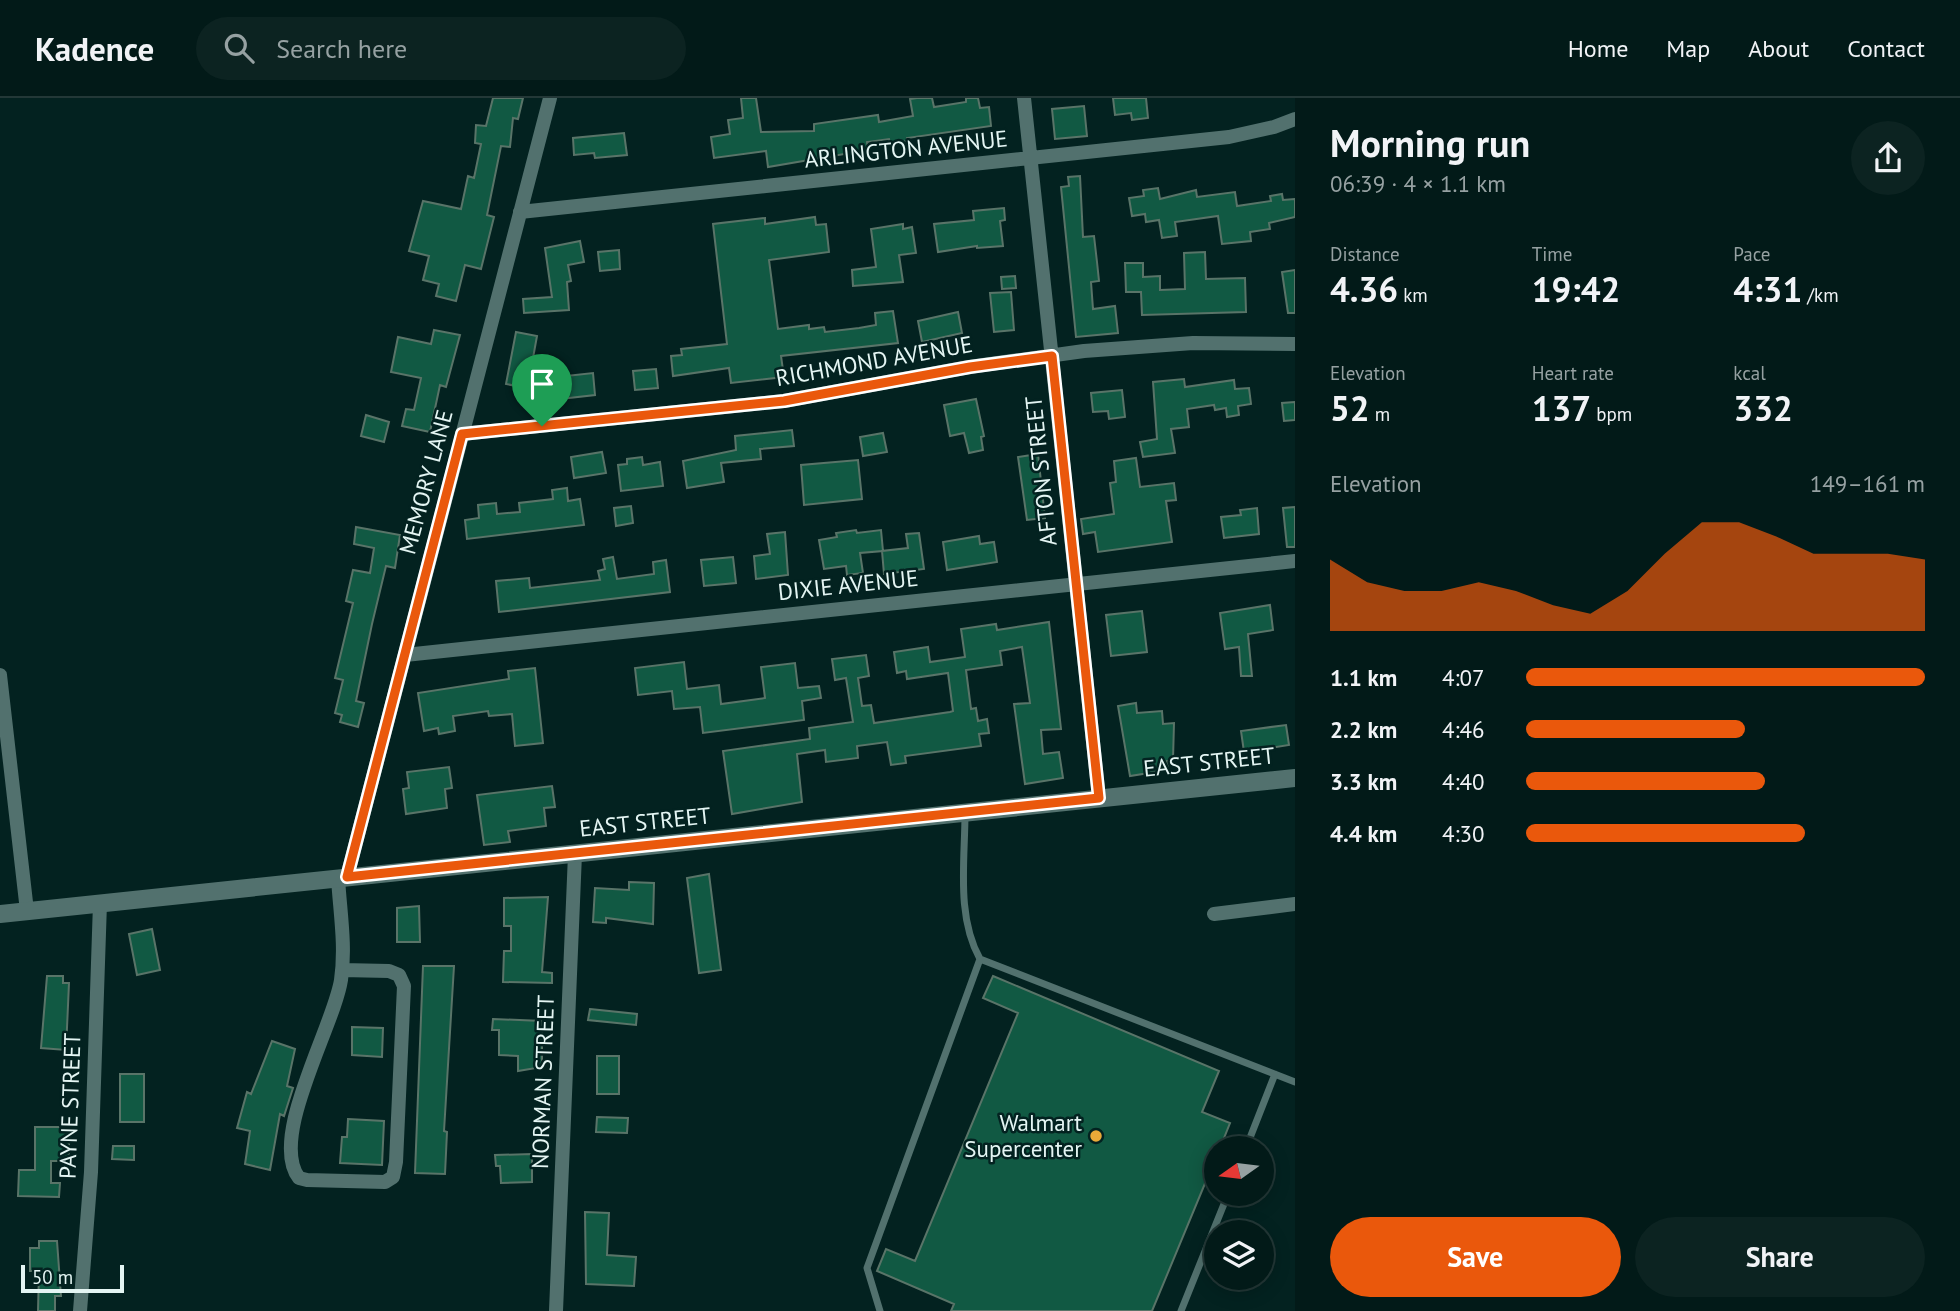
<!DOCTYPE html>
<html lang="en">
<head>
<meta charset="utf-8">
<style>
  :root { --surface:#021a18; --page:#0c2321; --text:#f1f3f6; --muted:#96a1a2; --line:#233837; --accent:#ea580c }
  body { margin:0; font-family:"PT Sans",sans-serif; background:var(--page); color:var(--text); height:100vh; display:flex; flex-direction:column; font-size:26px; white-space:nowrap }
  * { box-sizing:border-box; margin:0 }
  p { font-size:23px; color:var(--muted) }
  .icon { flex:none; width:38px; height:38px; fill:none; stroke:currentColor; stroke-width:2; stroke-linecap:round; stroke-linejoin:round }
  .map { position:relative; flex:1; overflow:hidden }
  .details { display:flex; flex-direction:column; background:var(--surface); width:665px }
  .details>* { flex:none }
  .needle { width:46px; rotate:256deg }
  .controls { position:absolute; left:1204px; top:1038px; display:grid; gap:14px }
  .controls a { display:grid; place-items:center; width:70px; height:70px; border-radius:50%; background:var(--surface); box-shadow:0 4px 18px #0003,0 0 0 2px var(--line); font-size:35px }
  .scale { position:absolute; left:21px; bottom:18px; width:103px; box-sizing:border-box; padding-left:7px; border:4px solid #e4f5f3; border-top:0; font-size:19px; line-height:24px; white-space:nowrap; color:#e4f5f3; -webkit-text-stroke:5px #032220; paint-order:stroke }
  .pin { position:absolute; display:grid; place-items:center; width:60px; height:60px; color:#fff; margin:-72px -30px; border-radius:50% 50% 50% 0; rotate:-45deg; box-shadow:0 0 7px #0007 }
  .pin .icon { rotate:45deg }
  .round { display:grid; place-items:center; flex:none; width:74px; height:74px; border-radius:37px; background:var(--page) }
  .head { display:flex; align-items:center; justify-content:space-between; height:119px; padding:0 35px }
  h1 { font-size:38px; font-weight:800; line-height:52px }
  .metrics { display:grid; grid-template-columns:repeat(3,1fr); gap:10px; height:119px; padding:7px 35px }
  .metrics div { display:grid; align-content:center }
  .metrics b { font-size:35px; font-weight:800 }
  .metrics small { font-size:19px; font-weight:400 }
  .metrics p { font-size:19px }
  .chart { height:196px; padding:14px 35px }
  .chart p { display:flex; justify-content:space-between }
  .chart svg { width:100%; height:126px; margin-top:7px; fill:var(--accent); opacity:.7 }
  .cta { display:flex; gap:14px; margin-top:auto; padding:14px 35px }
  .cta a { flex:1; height:80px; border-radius:42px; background:var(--accent); color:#fff; font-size:28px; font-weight:800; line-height:80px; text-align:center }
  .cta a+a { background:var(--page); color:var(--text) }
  ul { padding:0 35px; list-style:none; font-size:23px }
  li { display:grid; grid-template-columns:112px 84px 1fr; align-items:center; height:52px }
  li i { height:18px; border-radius:9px; background:var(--accent) }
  header { display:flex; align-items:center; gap:42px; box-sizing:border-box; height:98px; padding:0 35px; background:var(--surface); border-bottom:2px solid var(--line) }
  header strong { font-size:33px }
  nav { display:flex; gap:38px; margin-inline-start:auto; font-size:24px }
  .search { width:490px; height:63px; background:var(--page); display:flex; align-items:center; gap:18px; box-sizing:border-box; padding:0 24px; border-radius:38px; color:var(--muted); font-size:26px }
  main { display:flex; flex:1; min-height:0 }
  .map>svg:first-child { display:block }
  .building { fill:#115943; stroke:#597468; stroke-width:2 }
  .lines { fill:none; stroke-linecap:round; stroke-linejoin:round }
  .service { stroke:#52716e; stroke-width:7 }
  .minor { stroke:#52716e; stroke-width:14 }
  .tertiary { stroke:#52716e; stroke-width:18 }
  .route-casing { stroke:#fff; stroke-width:14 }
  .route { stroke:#ea580c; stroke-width:9 }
  .poi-dot { fill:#eaaa38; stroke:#032220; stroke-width:2.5 }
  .labels { text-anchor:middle; stroke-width:5; stroke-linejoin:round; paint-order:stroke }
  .street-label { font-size:23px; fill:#e4f5f3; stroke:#032220 }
  .poi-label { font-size:23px; fill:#e4f5f3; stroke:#032220; text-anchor:end }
</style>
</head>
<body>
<header>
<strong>Kadence</strong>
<div class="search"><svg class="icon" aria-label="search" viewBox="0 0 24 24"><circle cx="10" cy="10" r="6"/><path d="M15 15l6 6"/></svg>Search here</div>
<nav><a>Home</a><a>Map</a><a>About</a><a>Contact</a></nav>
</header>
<main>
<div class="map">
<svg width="1295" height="1213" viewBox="0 0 1295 1213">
  <rect width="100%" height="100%" fill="#032220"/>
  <path class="building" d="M493,0H523L518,21L513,20L510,49L501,48L487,117L494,119L481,171L465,167L456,203L436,198L439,186L423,182L429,158L409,153L423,103L461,111L468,78L474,80L481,46L475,45L476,27L486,28Z
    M741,0H756L761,34L814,33V26L878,17L879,24L913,18L910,1L917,0H932L934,9L966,4V0H978L980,10L989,9L991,28L907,40V43L890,46L889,41L867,44L868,52L768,69L766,53L714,60L711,39L730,36L728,22L743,20Z
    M1113,0H1146L1148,20L1132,22L1131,15L1115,17Z
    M1084,8L1087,38L1055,41L1052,11Z
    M624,35L627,57L595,60L594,55L574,57L573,40Z
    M1080,78L1083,139L1094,138L1097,164L1099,183L1091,184L1093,211L1115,208L1118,235L1076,239L1061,89L1069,88L1068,79Z
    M1158,90L1160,101L1196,92L1197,99L1235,94L1237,108L1271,103L1270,98L1282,96L1283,102L1295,101V119L1269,125L1270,131L1250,134L1251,143L1222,146L1218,118L1175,124L1177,138L1162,140L1159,122L1146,124L1145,116L1132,118L1129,100L1144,98L1143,92Z
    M1004,110L1005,122L1000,123L1003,148L977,150V148L938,154L934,126L974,122L973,113Z
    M815,119L816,127L826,126L829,154L769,162L778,231L809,227V231L824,229L825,234L859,230L876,227L875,215L893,213L898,245L781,258L784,279L731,285L729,270L673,278L671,258L682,257L681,251L727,246L713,126L765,120V126Z
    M903,126V131L912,129L916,155L899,157L903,184L853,188L852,172L876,169L871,131Z
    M580,143L584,164L568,167L571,183L567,184L569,212L524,215L523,201L552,199L545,150Z
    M619,152L620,171L600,173L598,154Z
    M1205,154L1206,181L1245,180L1246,214L1142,217L1141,194H1126L1125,165H1143V179L1160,178V192L1185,191L1184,155Z
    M1295,172V215H1288L1282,174Z
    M1015,178L1016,190L1002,191L1001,179Z
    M1011,194L1014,232L994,234L990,195Z
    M958,214L962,235L922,244L918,223Z
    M434,232L460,237L446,289L440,287L430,334L402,328L406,311L414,312L421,280L391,274L398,239L431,246Z
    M516,234L537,238L529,282L593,275L595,297L543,303L542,293L506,286Z
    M656,271L658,290L635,292L633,273Z
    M1184,281L1185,289L1234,282L1235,291L1249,290L1251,306L1238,308L1239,317L1227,319L1226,310L1215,312L1214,307L1187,311L1189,329L1171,331L1175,355L1143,359L1140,344L1157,341L1153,284Z
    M1122,292L1125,319L1109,321L1108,313L1093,314L1091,295Z
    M976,301L984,338L981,339L983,352L969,355L964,335L950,338L944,307Z
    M1295,304V322L1284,323L1282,305Z
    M366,317L389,324L384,344L361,338Z
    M792,332L794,348L760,351L761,361L721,365L724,384L687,390L683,363L736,352L735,338Z
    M883,335L887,354L863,358L860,339Z
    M602,354L606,375L574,380L571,359Z
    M1038,356L1045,420L1027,422L1018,359Z
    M642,359L643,367L660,364L663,388L621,393L618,367L627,366V361Z
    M1136,360L1140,389L1174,385L1176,402L1166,403L1172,444L1098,454L1095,434L1083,436L1081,421L1114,416L1110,385L1116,384L1114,363Z
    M858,362L862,401L804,407L801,367Z
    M567,390L568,403L580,401L584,427L467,441L465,422L479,420L478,407L496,405L497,416L520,414L519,405L553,401L552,392Z
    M631,408L633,425L616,428L614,410Z
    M1295,409V449H1287L1283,410Z
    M1257,410L1259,436L1224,440L1221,419L1241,417L1240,412Z
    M356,429L400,437L395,470L386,468L372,526L356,603L364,605L358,629L340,624L342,617L335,615L343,582L335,580L353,505L346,503L353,472L370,475L374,450L354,446Z
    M856,432L857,435L881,432L883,453L860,455L863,475L847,477L846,468L824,471L819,442L837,439L836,435Z
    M785,434L788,477L756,481L754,458L770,456L767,436Z
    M919,435L924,471L884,476L882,453L908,450L906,436Z
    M979,438L980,446L994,444L997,464L947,472L943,444Z
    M613,459L617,481L654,476L653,464L666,462L670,494L499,514L496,483L529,480L530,490L600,482L598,473L605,471L603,461Z
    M733,459L736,485L704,488L701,462Z
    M1270,507L1273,532L1248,536L1252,578H1241L1239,549L1225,551L1220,515Z
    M1142,513L1147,554L1111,558L1106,517Z
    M1049,524L1061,631L1041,632L1043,656L1059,654L1063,680L1025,686L1014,606L1030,605L1022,549L1000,553L1002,567L966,572L971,611L976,610L978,623L987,621L989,635L979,636L981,648L905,658L906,665L891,667L887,644L857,648L858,660L826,664L825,652L797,656L802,704L732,716L723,653L810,641L809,630L853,624L846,580L835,582L832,561L866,557L869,578L858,580L862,608L871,607L874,625L950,614L953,613L948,575L907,581L906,573L897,575L894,554L928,549L930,564L965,559L961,531L996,526L997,532Z
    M684,564L687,591L719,587L721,606L765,600L761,569L795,565L798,590L819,588L821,600L802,603L804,622L703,635L700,609L674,611L672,593L638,597L635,570Z
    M535,570L543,645L515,648L512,616L489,618L488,613L453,618L455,633L439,636L438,630L424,633L418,595L509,581L508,573Z
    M1136,605L1137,615L1162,613L1163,626L1174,625L1173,662L1167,663L1168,672L1130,678L1118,608Z
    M1286,627L1289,647L1244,654L1241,633Z
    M449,669L452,690L445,691L447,710L406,716L403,691L409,690L407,674Z
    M552,688L555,709L544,710L546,728L508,733L510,744L484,747L477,697Z
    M709,776L721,872L699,875L687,780Z
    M629,784L654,785L653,826L606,820V825L593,824L595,790L629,792Z
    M548,799L542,874L552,875V885L503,884L504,853H511V828H504V800Z
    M419,808L420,844H397V810Z
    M152,831L160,872L137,877L129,836Z
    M423,868H454L444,1033L447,1034L445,1076L415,1075Z
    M47,878H63V885H69L66,952L41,950Z
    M993,878L1219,973L1202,1014L1230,1025L1220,1050H1216V1059L1152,1213H951L954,1206L877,1173L886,1151L915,1163L1018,915L983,900Z
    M590,911L637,916L636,927L588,922Z
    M493,921L542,923V969L518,973V958L499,957V932H492Z
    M352,929L383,930L382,959L352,957Z
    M272,943L295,951L287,988L293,990L284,1018L280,1016L270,1072L245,1066L250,1033L237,1030L247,994L251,996Z
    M597,958H619V996H597Z
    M120,976H144V1024H120Z
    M597,1019L628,1020L627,1035L596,1034Z
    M348,1021L384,1023L382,1067L340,1065L342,1039H347Z
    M35,1029H69V1063H51V1085H60L59,1099L18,1098L19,1072H35Z
    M113,1048H134V1062L112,1061Z
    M532,1056V1084L501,1085L500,1068H496L495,1057Z
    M585,1114L609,1115L607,1157L636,1159L634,1188L586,1186Z
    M39,1143H57L61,1198H55V1213H38L39,1173H30V1150H39Z"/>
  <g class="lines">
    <path class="service" d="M965,715C965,763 956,818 980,861
      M1246,1050L1275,976
      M880,1213L867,1170L980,861L1295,984
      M1181,1213L1228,1096"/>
    <path class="minor" d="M1024,0L1099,700
      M520,114L1229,39L1274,29L1295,21
      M462,336L784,303L969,269L1084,253L1193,245L1295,246
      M405,557L1295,463
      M0,577L27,813
      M347,779L550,0
      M338,780C340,814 346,848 341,882C334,928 268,1040 299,1080L307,1082L385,1084L393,1079L396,1064L404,888L399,877L389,873L342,872
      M1214,816L1295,806
      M80,1213L91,1074L100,805
      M556,1213L575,756"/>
    <path class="tertiary" d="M0,816L1295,680"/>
  </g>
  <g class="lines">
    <defs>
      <path id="route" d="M1052,258L1099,700L347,779L462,336L784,303L970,269Z"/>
    </defs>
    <use href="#route" class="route-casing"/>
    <use href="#route" class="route"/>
  </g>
  <circle class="poi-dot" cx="1096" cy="1038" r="7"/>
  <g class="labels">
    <g class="street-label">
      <text transform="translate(906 51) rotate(-6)" y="8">ARLINGTON AVENUE</text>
      <text transform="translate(874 263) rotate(-10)" y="8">RICHMOND AVENUE</text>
      <text transform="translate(1041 373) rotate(-96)" y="8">AFTON STREET</text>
      <text transform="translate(426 384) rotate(-75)" y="8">MEMORY LANE</text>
      <text transform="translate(848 487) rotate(-6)" y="8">DIXIE AVENUE</text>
      <text transform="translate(1209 664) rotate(-6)" y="8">EAST STREET</text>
      <text transform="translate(645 724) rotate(-6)" y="8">EAST STREET</text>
      <text transform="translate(543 984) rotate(-88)" y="8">NORMAN STREET</text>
      <text transform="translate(70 1008) rotate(-88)" y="8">PAYNE STREET</text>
    </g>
    <g class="poi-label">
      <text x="1082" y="1033">Walmart<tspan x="1082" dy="26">Supercenter</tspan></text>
    </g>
  </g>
</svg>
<div class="controls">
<a><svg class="needle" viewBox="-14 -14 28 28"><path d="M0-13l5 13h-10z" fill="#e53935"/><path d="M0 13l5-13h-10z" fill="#96a1a2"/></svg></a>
<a><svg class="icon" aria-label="layers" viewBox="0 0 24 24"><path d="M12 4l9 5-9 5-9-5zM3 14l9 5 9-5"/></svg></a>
</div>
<div class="scale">50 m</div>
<div class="pin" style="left:542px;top:328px;background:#1e9e55"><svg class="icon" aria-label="arrive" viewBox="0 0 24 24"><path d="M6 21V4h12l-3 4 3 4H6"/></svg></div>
</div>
<section class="details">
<div class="head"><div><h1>Morning run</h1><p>06:39 · 4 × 1.1 km</p></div><a class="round"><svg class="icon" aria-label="share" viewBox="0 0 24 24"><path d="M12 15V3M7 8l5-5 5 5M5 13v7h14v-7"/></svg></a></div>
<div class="metrics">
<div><p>Distance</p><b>4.36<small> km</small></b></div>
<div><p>Time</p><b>19:42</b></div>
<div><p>Pace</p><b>4:31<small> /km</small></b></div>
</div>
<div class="metrics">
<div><p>Elevation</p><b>52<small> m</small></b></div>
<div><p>Heart rate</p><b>137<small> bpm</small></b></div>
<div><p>kcal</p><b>332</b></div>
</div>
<div class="chart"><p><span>Elevation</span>149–161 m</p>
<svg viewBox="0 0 160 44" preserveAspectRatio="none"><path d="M0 44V19L10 27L20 30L30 30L40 27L50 30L60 35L70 38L80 30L90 17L100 6L110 6L120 11L130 17L140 17L150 17L160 19V44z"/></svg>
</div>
<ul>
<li><b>1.1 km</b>4:07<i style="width:100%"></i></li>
<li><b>2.2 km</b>4:46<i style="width:55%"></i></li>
<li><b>3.3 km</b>4:40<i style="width:60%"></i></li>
<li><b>4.4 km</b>4:30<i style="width:70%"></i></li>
</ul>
<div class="cta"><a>Save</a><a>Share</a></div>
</section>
</main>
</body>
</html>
